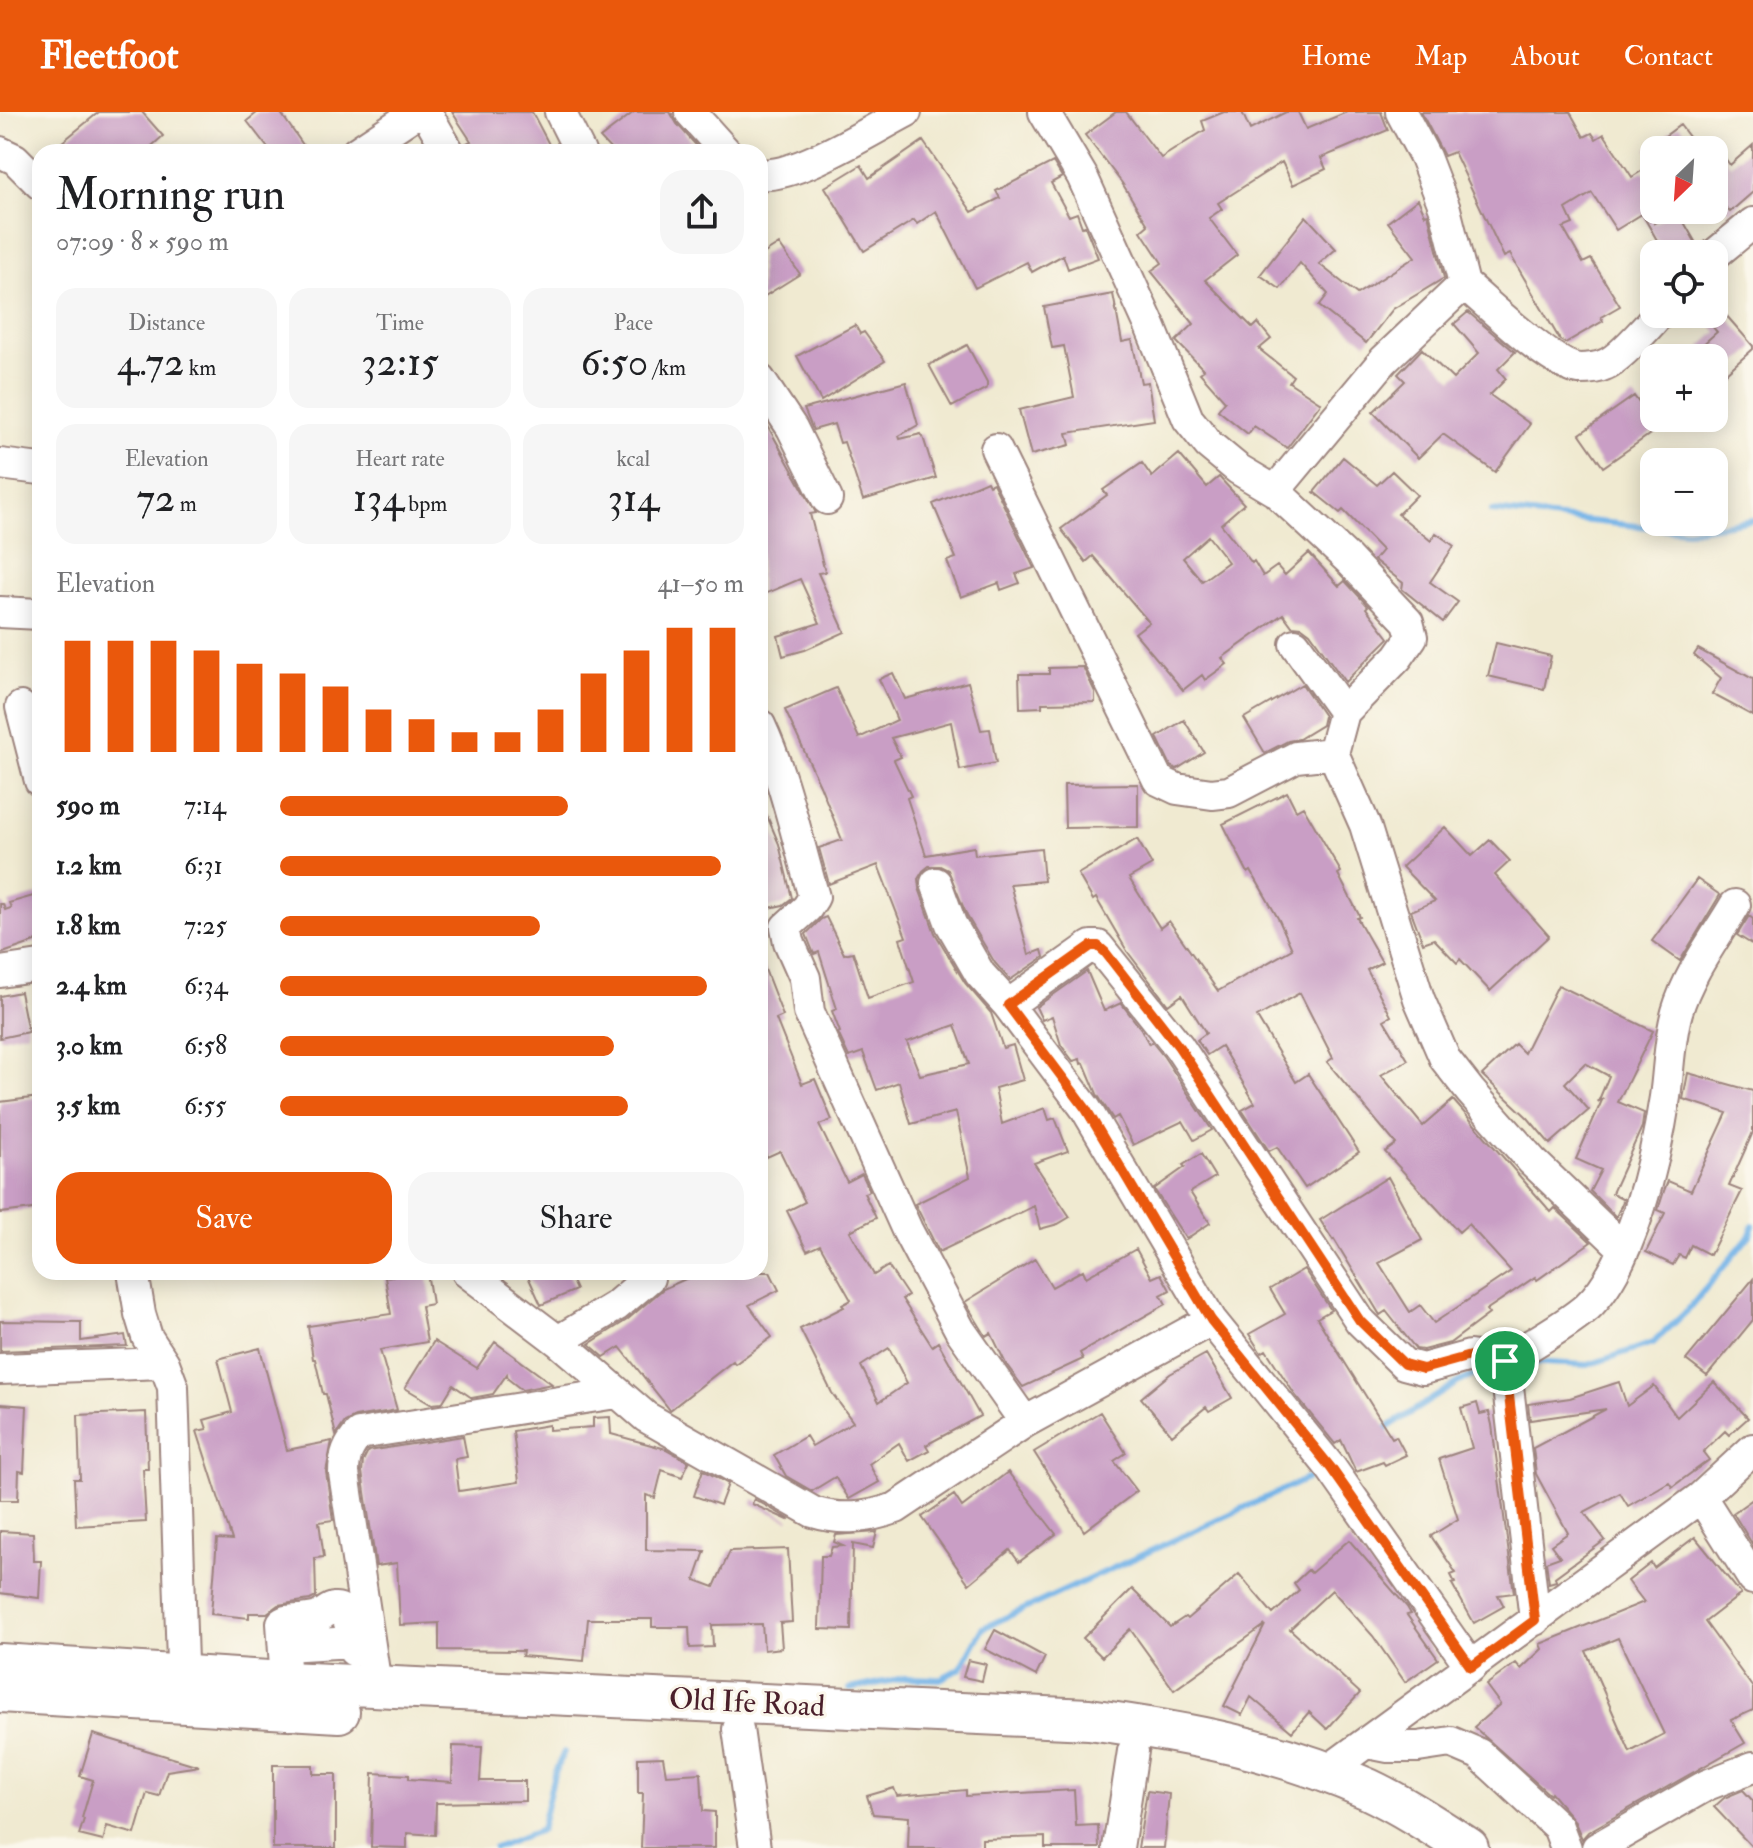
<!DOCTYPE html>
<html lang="en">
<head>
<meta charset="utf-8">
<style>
  :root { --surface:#fff; --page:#f6f6f6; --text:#202124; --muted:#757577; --accent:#ea580c }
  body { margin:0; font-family:"IM FELL Double Pica",serif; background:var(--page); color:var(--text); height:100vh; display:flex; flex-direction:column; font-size:30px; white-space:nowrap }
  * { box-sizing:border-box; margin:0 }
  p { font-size:26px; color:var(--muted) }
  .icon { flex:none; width:44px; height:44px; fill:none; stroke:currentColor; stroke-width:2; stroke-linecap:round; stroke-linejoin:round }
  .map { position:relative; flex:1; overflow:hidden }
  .side { position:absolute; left:32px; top:32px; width:736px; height:1136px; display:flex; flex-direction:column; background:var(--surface); border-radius:24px; box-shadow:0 4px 20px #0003 }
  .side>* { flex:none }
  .needle { width:52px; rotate:205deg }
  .controls { position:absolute; left:1640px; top:24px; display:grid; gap:16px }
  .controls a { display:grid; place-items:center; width:88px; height:88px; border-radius:16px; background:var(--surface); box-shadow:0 4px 20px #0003; font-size:40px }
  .pin { position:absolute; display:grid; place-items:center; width:68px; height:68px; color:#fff; margin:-34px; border:4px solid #fff; border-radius:50%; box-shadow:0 2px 8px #0007 }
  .round { display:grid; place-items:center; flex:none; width:84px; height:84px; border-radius:24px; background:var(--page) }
  .summary { display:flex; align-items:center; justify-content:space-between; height:136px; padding:0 24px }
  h1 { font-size:44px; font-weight:600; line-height:60px }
  .figures { display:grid; grid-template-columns:repeat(3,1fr); gap:12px; height:136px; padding:8px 24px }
  .figures div { display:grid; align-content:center; border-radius:20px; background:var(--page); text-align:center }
  .figures b { font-size:40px; font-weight:600 }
  .figures small { font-size:22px; font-weight:400 }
  .figures p { font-size:22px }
  .chart { height:224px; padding:16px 24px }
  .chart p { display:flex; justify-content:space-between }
  .chart svg { width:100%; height:144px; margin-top:8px; stroke:var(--accent); stroke-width:6 }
  .action { display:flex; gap:16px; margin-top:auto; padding:16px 24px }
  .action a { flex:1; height:92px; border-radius:24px; background:var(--accent); color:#fff; font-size:32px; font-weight:600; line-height:92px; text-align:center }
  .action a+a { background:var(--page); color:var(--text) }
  ul { padding:0 24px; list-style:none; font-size:26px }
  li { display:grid; grid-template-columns:128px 96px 1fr; align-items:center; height:60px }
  li i { height:20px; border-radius:10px; background:var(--accent) }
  header { display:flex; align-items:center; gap:48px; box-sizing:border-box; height:112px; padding:0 40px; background:var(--accent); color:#fff }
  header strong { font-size:38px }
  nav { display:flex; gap:44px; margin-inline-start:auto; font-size:28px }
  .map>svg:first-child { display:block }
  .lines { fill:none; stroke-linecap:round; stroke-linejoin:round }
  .stream { stroke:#75b4e8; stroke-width:6 }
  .building { fill:#c99ec5; fill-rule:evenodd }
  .minor-casing { stroke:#9d847e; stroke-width:34 }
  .major-casing { stroke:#9d847e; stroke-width:44 }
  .minor { stroke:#fff; stroke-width:30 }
  .major { stroke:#fff; stroke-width:40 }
  .route-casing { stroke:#fff; stroke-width:16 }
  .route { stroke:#ea580c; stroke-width:10 }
  .labels { text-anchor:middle; stroke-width:6; stroke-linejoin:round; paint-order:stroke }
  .street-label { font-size:30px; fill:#4a1f2b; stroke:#fbf7ec }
</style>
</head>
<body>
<header>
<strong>Fleetfoot</strong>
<nav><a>Home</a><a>Map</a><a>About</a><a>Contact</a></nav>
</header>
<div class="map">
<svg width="1753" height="1736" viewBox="0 0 1753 1736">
  <rect width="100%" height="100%" fill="#fbf7ec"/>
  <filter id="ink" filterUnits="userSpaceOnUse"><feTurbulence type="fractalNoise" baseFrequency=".0125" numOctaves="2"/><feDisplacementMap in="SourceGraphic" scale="16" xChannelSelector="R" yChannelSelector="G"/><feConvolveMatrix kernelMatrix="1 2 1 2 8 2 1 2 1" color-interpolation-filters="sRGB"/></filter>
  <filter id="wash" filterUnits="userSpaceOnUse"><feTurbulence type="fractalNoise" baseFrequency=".006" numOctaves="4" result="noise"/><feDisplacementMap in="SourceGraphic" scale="32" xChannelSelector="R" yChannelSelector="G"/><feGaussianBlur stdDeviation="1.8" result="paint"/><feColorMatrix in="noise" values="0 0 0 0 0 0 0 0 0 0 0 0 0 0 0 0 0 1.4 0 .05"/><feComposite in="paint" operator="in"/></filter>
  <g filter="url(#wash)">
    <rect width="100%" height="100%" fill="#f0ead1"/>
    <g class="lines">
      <path class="stream" d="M1492,399L1686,419L1753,408
        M1524,1250L1588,1253L1653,1231L1687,1199L1750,1123L1753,1113
        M1379,1321L1457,1271L1486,1258
        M850,1577L905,1566L940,1567L961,1556L983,1516L1324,1359
        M495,1736L541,1718L554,1662L564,1640"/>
    </g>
    <g id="blocks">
      <path class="building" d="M99,0H142L163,24L145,40H50Z
        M258,0H280L308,40H271L247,9Z
        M452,0H532L553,40H467L465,32L471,29Z
        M634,0H670L677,12L702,40H613L600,26Z
        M1116,0H1126L1161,46L1205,18L1202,9L1224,0H1242L1250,18L1286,0H1298L1306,17L1347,0H1381L1388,18L1321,46L1326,57L1293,73L1282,50L1218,91L1222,97L1209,106L1237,143L1205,168L1253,216L1258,211L1271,227L1259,237L1293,264L1289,270L1321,291L1287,336L1254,314L1248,322L1218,298L1225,289L1200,261L1204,258L1176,229L1194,212L1151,159L1162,151L1141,119L1148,113L1122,71L1085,23Z
        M1421,0H1570L1584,25L1592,21L1596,27L1604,22L1632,65L1643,58L1654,75V111L1677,98L1697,133L1682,142H1665L1642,102L1616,118L1592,81L1566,97L1573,112L1563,116L1583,151L1591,147L1620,194L1601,205L1603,209L1565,231L1560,228L1510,142L1504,145L1454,40L1444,44Z
        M1680,13L1699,38H1646Z
        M923,29L972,100L1000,86L996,79L1053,50L1062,65L1051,71L1069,104L1077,101L1082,115L1085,114L1098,146L1068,157L1063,143L1032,160L1027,150L975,176L936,99L917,112L914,108L864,139L825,75L861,53L869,66Z
        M1714,31L1730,53L1753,33V80L1730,100L1714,83Z
        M1418,87L1425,103L1428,102L1444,166L1393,197L1366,231L1319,194L1328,182L1300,151L1280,177L1260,163L1306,104L1336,137L1319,152L1357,182L1415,145L1388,110Z
        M779,132L800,162L760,187V144Z
        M1113,182L1122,230L1132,228L1141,271L1148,270L1154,308L1067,321L1070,333L1031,343L1019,298L1074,285L1064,234L1052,236L1044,195Z
        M1468,200L1515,240L1498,257L1506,267L1490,283L1530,312L1495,360L1443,322L1418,346L1373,300L1405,269L1398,262L1422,237L1453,267L1479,241L1454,212Z
        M1725,202L1753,234V237L1725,262L1714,246L1701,234L1717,220L1712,214Z
        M855,213L860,222L864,220L885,249L821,289L797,244Z
        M967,233L987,270V276L952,295L929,253Z
        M906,270L918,313L899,324L900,327L921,322L923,325L936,366L863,388L844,330L840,331L834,312L813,318L804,297Z
        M1634,284L1650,306H1673L1603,355L1580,322Z
        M760,300L816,401L810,402L825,460L818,461L845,520L805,538L783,544L778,524L820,511L800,467L760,484Z
        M1179,342L1207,375L1219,365L1244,392L1221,412L1252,451L1254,449L1263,464L1277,454L1285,463L1309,441L1339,474L1345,469L1368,494L1366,496L1389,526L1345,570L1310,521L1302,515L1292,514L1283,502L1222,546L1227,552L1205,568L1202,563L1183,578L1135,521L1149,510L1093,444L1086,450L1061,417L1107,383L1103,378L1142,351L1152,365ZM1208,424L1228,450L1202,469L1183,446Z
        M1343,345L1377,373L1392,359L1417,383L1398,402L1431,429L1436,421L1454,434L1430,470L1458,490L1443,510L1402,477L1403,471L1374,448L1382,438L1343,398L1340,401L1314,380Z
        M987,369L989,373L993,371L1034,456L1016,462L1020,471L1001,478L999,471L961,485L947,449L956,446L933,392Z
        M1496,531L1551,544L1544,577L1488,564Z
        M1698,537L1753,567V604L1712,582L1721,566L1694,543Z
        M1083,555L1095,580V590L1042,591V595L1020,596L1019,562H1049V556Z
        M893,561L905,587L968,570L981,618L990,617L996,651L960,658L951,610L891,626L901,645L894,648L911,684L907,686L926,743L974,735L975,743L1041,736L1044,769L1010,772L1029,843L1042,838L1044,845L1010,868L995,851L967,804L948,758L940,754H929L923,759L918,767L919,776L935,821L965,871L991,901L1003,936L1013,933L1023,968L995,976L1002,1012L1045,996L1049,1008L1055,1006L1068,1039L1034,1051L1070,1105L1058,1112L1040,1117L1034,1094L939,1140L915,1092L970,1065L956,1000L911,1012L899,970L877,978L863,940L849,945L838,921L840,920L832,899L837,897L819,840L814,842L806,822L821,807L826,805L844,842L853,840L868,886L914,870L900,827L906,825L878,753L829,772L819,736L842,728L820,673L785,598L836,576L859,626L897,608L879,567ZM955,913L969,952L920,963L907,930Z
        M1302,572L1324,604L1322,613L1299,627L1288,629L1265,641L1244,606Z
        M1184,608L1204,640L1177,657L1171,654L1157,625Z
        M1138,672V715L1065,716L1064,673Z
        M1287,680L1296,698L1303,694L1341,760L1338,762L1360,805L1357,806L1382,850L1367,858L1391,904L1384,908L1408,948L1381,963L1423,1014L1453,988L1551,1100L1555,1096L1591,1130L1537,1168L1535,1165L1486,1198L1489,1202L1450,1231L1423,1238L1416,1237L1386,1199L1380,1203L1334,1127L1333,1128L1320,1108L1388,1065L1422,1128L1379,1151L1410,1200L1420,1193L1434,1211L1511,1159L1468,1112L1459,1120L1385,1040L1396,1032L1327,950L1333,946L1300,881L1257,905L1296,970L1308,962L1359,1040L1305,1076L1277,1035L1269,1039L1242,998L1255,991L1221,934L1207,943L1197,928L1206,921L1182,883L1168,893L1127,839L1096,786L1093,788L1078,762L1137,727L1152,753L1129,766L1160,816L1169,809L1218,879L1292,837L1279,808L1251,759L1248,761L1223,712Z
        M760,687L779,732L792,786L783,793L760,798Z
        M1445,715L1472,744L1490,728L1510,749L1495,763L1549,824L1490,879L1460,847L1457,851L1434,827L1423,831L1411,799L1435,789L1402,755Z
        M1697,767L1720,783L1680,849L1652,829Z
        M40,782V828L0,842V792H3L5,798L11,796L9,791Z
        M1749,804L1753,807V833L1737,823Z
        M761,847L783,904L776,907L802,972L815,967L832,1008L819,1013L847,1070L862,1062L870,1079L864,1081L876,1106L850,1119L874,1163L888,1154L908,1184L902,1187L932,1234L938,1230L980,1304L926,1333L929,1338L909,1349L899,1331L869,1352L879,1370L849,1387L835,1365L812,1379L786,1364L774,1343L806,1324L812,1334L853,1310L832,1281L800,1217L844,1195L842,1193L851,1188L820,1133L807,1139L787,1099L805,1090L780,1039L767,1045L760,1029ZM889,1236L907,1271L879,1290L861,1254Z
        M1087,859L1104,899L1121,891L1141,917L1149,932L1152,930L1164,945L1212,1018L1194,1028L1183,1009L1133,1033L1118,1004L1113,1007L1097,982L1084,951L1081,952L1080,947L1073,949L1061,933L1052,904L1042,908L1036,895Z
        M1558,873L1653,919L1618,990L1644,1001L1642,1015L1612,1081L1624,1087L1616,1105L1590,1079L1601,1058L1576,1047L1603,986L1598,990L1609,964L1585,951L1565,971L1589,998L1550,1032L1528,1006L1482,963L1515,932L1524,941Z
        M20,880L28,920L0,926V884Z
        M1688,961L1753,979V1020L1729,1074L1742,1079L1710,1143L1691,1133L1685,1146L1679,1143L1673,1153L1646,1140L1665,1101L1658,1098L1664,1079L1668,1069L1691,1079L1727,1001L1683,987Z
        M40,985V1096L0,1101V990Z
        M1201,1042L1215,1065L1190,1080L1210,1111L1186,1127L1154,1077L1185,1055L1183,1053Z
        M1136,1137L1152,1166L1161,1162L1170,1178L1161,1183L1166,1192L1080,1241L1083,1247L1023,1275L1006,1252L991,1221L986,1224L965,1190L1035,1147L1052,1175L1083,1158L1086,1165Z
        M1304,1157L1331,1198L1317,1206L1392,1326L1396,1324L1406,1343L1385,1353L1383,1350L1356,1360L1341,1328L1335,1332L1295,1283L1266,1238L1261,1241L1249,1222L1285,1202L1270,1177Z
        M418,1160H427L432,1192L421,1194L427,1230L380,1238L397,1298L355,1305L345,1310L336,1323L326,1282H323L315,1247H313L308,1214L391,1202L385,1165Z
        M526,1160H568L576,1178L541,1193Z
        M701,1160H770L779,1178L749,1193L772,1225L735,1252L733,1249L670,1298L620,1235L604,1245L589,1232L627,1208L663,1177Z
        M1753,1167V1208L1707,1264L1686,1248Z
        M0,1209L81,1210V1229L125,1223L127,1234L0,1239Z
        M434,1229L477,1256L495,1230L552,1272L522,1278L508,1267L507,1262L493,1282L472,1286L453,1273L442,1291L432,1292L405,1276Z
        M260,1236L287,1338L332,1329L326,1360L333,1408L319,1410L324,1445L315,1446L316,1485L310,1488L278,1493L267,1501H249V1506L211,1502L217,1427L232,1428L197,1319L207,1317L204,1308L232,1300L218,1247Z
        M1206,1242L1232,1286L1209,1299L1206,1295L1172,1323L1141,1286L1170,1262Z
        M1619,1270L1627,1294L1654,1274L1677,1305L1714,1270L1748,1306L1729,1323L1725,1319L1703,1340L1709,1348L1672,1375L1669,1370L1628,1394L1620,1381L1584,1400L1605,1428L1555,1465L1556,1469L1549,1471L1546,1450L1560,1445L1551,1433L1568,1421L1536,1362L1533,1336L1606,1297L1530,1308L1528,1292L1570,1286Z
        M1477,1291L1480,1302L1489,1300L1492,1313L1514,1481L1498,1483L1504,1494L1474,1511L1452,1472L1455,1471L1451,1463L1456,1461L1431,1424L1458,1407L1439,1347L1472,1336L1461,1296Z
        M0,1292L27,1294L24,1360L19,1359L18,1388H0Z
        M146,1300L148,1357H143L146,1410L76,1414L74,1367H80L78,1303Z
        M1100,1300L1126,1341L1114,1349L1137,1379L1084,1419L1034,1340Z
        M610,1305L611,1322L666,1337L689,1350L682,1365L662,1358L655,1386L646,1383V1438L705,1439L695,1468L714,1475L730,1439L788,1437L792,1510L780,1511L782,1536L764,1538L762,1512L712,1513L713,1535L690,1536L689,1515H652V1507H588L584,1549L522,1544L523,1539L439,1538V1511L400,1513L397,1451L376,1454L362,1360L363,1349L368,1339L463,1324L467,1345L455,1347L459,1379L519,1370L513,1319L549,1313V1318L593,1315V1306Z
        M703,1358L728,1372L720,1393L694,1384Z
        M1008,1360L1056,1422L1019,1450L1010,1438L969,1472L922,1405L954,1383L962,1395Z
        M754,1387L789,1407L788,1408L752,1392Z
        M1753,1387V1433L1733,1401Z
        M0,1419L33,1421L34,1449H41L39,1486L0,1481Z
        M877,1420L873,1436L853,1432L851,1518L819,1517L821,1444H829L832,1435L843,1434L834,1430L836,1423Z
        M1695,1425L1741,1482L1705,1510L1753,1576V1598L1731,1608L1745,1631L1588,1720L1582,1727L1574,1708L1551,1681L1550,1683L1474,1615L1500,1592L1486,1573L1516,1551L1521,1557L1542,1537L1540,1532L1644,1490L1628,1469L1651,1451L1654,1456ZM1618,1526L1664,1622L1630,1640L1586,1539Z
        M1349,1428L1407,1495L1411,1502L1407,1503L1438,1547L1405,1570L1373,1524L1332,1478L1290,1517L1360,1581L1327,1617L1309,1600L1292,1620L1251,1585L1242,1603L1224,1594L1265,1513L1174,1578L1130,1517L1102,1545L1083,1526L1132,1477L1170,1515L1185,1505L1187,1507L1239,1462L1273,1502L1299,1478L1294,1471L1308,1458L1311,1461Z
        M995,1518L1045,1545L1036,1564L985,1537Z
        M968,1548L986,1552L982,1569L963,1565Z
        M93,1622L199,1654L167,1659L159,1684L147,1681L135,1722L107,1714L103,1729L79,1723L84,1707L82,1706L93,1668L80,1664Z
        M453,1634L482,1635L480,1669H525V1689L436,1691L435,1723L407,1721V1736L371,1735L373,1661L409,1663V1667L452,1670Z
        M663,1645L666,1663L701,1661L703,1699L715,1700V1736H641L643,1681H638V1646Z
        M273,1653H313V1662H336V1736H273Z
        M894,1676L897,1684L966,1678V1684L1074,1678L1076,1714L1098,1713L1099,1736H1045V1725L982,1727V1736H908L909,1705L873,1702L867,1684Z
        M1743,1678L1753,1689V1736L1714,1695L1724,1686Z
        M1147,1679L1169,1682L1164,1736H1138Z"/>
    </g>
  </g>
  <g filter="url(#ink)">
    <use href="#blocks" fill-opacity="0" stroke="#9d847e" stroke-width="2"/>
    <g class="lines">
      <defs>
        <path id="minor" d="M426,0L449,40
          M560,0L580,40
          M690,0L726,40
          M1044,0L1082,64L1150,214L1188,307L1209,333L1238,357L1275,379L1348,447L1408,510L1412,525L1398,545L1344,600L1333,641L1365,713L1419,887L1445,947L1470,979L1532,1049L1624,1137
          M1401,0L1425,45L1445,97L1464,172
          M0,40L15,47L40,72
          M357,40L417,0
          M760,62C795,67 873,17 906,0
          M1714,143L1753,111
          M760,268L792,316L827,387
          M996,337L1158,668L1177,677L1212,682L1229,680L1296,645L1333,641
          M0,352L40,357
          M1275,379L1384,248L1464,172C1486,190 1553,255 1579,257C1585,257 1598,256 1604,253C1619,248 1647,215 1659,202
          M0,500L40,502
          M1295,532L1344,600
          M21,595L40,669
          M760,613C785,667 797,727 814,785L807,796L786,815L789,830L805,866L809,900L907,1118L960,1218L1025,1310
          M936,771L951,812L980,862L1008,893L1086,997L1211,1208L1331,1356L1471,1555
          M0,860L40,854
          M1008,893L1091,834H1098L1179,935L1360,1209L1404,1252L1423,1257L1470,1244L1505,1249C1531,1232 1564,1215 1587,1195C1632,1153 1656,1045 1665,985C1669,957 1669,928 1677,900C1688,862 1715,827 1735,793
          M133,1160L140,1202L147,1225L164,1251L173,1275L183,1581
          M467,1160L558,1229L646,1305L813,1400C842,1409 867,1406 896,1396L1025,1310L1211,1208
          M558,1229L616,1194L649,1166L650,1160
          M1505,1249L1535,1508
          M0,1257L164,1251
          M1701,1385L1753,1467
          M285,1534L352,1530
          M286,1570L282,1511L286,1509C296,1508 308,1508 318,1505C323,1503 329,1496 334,1496C351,1494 352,1528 354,1539
          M376,1573L344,1361C344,1344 348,1334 359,1322L616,1281
          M738,1617L755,1736
          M1368,1631L1388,1635H1418L1451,1630L1479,1642L1558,1715L1566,1736
          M1326,1660L1701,1385L1753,1337
          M1118,1736L1133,1639
          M1597,1736L1707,1673L1753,1655"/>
        <path id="major" d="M0,1552L286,1570L1089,1607C1184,1620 1279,1637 1368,1677C1402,1693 1437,1716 1468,1736
          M0,1580L339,1600"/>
      </defs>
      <use href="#minor" class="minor-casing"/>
      <use href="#major" class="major-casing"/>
      <use href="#minor" class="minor"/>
      <use href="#major" class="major"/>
    </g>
  </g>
  <g class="lines" filter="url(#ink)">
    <defs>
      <path id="route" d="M1091,834H1098L1105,840L1179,935L1360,1209L1404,1252L1423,1257L1470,1244L1505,1249L1535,1508L1471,1555L1331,1356L1211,1208L1086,997L1008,893Z"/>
    </defs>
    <use href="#route" class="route-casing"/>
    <use href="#route" class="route"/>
  </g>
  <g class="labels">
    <g class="street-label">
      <text transform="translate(747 1590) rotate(3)" y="10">Old Ife Road</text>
    </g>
  </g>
</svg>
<div class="controls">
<a><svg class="needle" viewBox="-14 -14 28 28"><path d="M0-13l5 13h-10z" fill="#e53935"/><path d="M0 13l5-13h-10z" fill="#757577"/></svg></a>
<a><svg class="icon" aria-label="locate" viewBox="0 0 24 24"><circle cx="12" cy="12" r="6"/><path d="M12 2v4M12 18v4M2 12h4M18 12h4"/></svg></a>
<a>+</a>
<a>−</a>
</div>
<div class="pin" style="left:1505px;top:1249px;background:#1e9e55"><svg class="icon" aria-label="arrive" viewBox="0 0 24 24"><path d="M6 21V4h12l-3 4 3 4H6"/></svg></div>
<section class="side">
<div class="summary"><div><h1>Morning run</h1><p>07:09 · 8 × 590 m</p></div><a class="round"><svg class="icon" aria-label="share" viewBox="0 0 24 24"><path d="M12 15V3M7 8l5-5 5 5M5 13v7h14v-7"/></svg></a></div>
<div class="figures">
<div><p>Distance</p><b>4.72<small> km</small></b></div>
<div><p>Time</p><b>32:15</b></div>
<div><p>Pace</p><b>6:50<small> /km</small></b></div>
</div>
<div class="figures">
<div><p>Elevation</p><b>72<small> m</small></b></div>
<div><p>Heart rate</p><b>134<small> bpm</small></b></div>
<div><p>kcal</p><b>314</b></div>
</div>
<div class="chart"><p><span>Elevation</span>41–50 m</p>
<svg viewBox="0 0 160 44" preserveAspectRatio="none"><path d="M5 44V10M15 44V10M25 44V10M35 44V13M45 44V17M55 44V20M65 44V24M75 44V31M85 44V34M95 44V38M105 44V38M115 44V31M125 44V20M135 44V13M145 44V6M155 44V6"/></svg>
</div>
<ul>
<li><b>590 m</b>7:14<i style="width:62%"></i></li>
<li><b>1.2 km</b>6:31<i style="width:95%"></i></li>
<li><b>1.8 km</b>7:25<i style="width:56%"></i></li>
<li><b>2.4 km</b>6:34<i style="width:92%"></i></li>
<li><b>3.0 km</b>6:58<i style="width:72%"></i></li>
<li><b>3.5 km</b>6:55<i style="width:75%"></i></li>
</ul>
<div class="action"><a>Save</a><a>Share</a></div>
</section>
</div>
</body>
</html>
